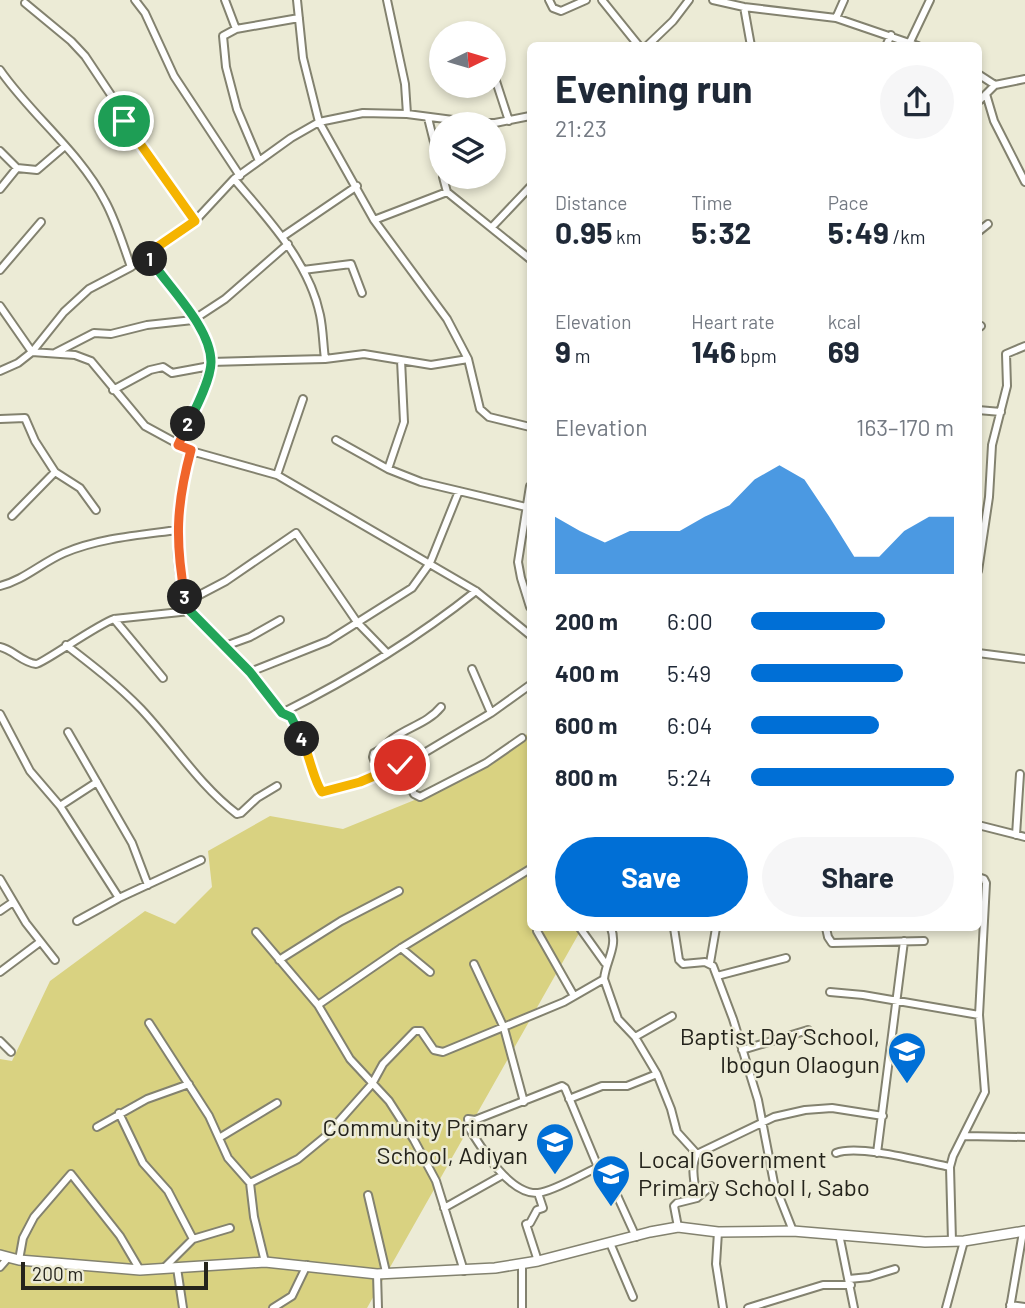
<!DOCTYPE html>
<html lang="en">
<head>
<meta charset="utf-8">
<style>
  :root { --surface:#fff; --page:#f6f6f7; --text:#1f2937; --muted:#747a83; --accent:#006fd6 }
  body { margin:0; font-family:Barlow,sans-serif; background:var(--page); color:var(--text); height:100vh; display:flex; flex-direction:column; font-size:26px; white-space:nowrap }
  * { box-sizing:border-box; margin:0 }
  p { font-size:23px; color:var(--muted) }
  .icon { flex:none; width:38px; height:38px; fill:none; stroke:currentColor; stroke-width:2; stroke-linecap:round; stroke-linejoin:round }
  .map { position:relative; flex:1; overflow:hidden }
  .side { position:absolute; left:527px; top:42px; width:455px; height:889px; display:flex; flex-direction:column; background:var(--surface); border-radius:10px; box-shadow:0 4px 10px #0003 }
  .side>* { flex:none }
  .needle { width:46px; rotate:85deg }
  .buttons { position:absolute; left:429px; top:21px; display:grid; gap:14px }
  .buttons a { display:grid; place-items:center; width:77px; height:77px; border-radius:50%; background:var(--surface); box-shadow:0 4px 10px #0003; font-size:35px }
  .scale { position:absolute; left:21px; bottom:18px; width:187px; box-sizing:border-box; padding-left:7px; border:4px solid #25241c; border-top:0; font-size:19px; line-height:24px; white-space:nowrap; color:#25241c; -webkit-text-stroke:5px #ecebd6; paint-order:stroke }
  .pin { position:absolute; display:grid; place-items:center; width:60px; height:60px; color:#fff; margin:-30px; border:4px solid #fff; border-radius:50%; box-shadow:0 2px 7px #0007 }
  .km { position:absolute; width:35px; height:35px; margin:-18px; border-radius:50%; background:#222; color:#fff; font-size:19px; line-height:35px; text-align:center }
  .round { display:grid; place-items:center; flex:none; width:74px; height:74px; border-radius:37px; background:var(--page) }
  .headline { display:flex; align-items:center; justify-content:space-between; height:119px; padding:0 28px }
  h1 { font-size:38px; font-weight:700; line-height:52px }
  .stats { display:grid; grid-template-columns:repeat(3,1fr); gap:10px; height:119px; padding:7px 28px }
  .stats div { display:grid; align-content:center }
  .stats b { font-size:30px; font-weight:700 }
  .stats small { font-size:19px; font-weight:400 }
  .stats p { font-size:19px }
  .chart { height:196px; padding:14px 28px }
  .chart p { display:flex; justify-content:space-between }
  .chart svg { width:100%; height:126px; margin-top:7px; fill:var(--accent); opacity:.7 }
  .cta { display:flex; gap:14px; margin-top:auto; padding:14px 28px }
  .cta a { flex:1; height:80px; border-radius:42px; background:var(--accent); color:#fff; font-size:28px; font-weight:700; line-height:80px; text-align:center }
  .cta a+a { background:var(--page); color:var(--text) }
  ul { padding:0 28px; list-style:none; font-size:23px }
  li { display:grid; grid-template-columns:112px 84px 1fr; align-items:center; height:52px }
  li i { height:18px; border-radius:9px; background:var(--accent) }
  .map>svg:first-child { display:block }
  .green { fill:#d9d281 }
  .lines { fill:none; stroke-linecap:round; stroke-linejoin:round }
  .minor-casing { stroke:#83826f; stroke-width:10 }
  .secondary-casing { stroke:#83826f; stroke-width:12 }
  .minor { stroke:#fff; stroke-width:6 }
  .secondary { stroke:#fff; stroke-width:9 }
  .split-1-casing { stroke:#fff; stroke-width:14 }
  .split-2-casing { stroke:#fff; stroke-width:14 }
  .split-3-casing { stroke:#fff; stroke-width:14 }
  .split-4-casing { stroke:#fff; stroke-width:14 }
  .split-5-casing { stroke:#fff; stroke-width:14 }
  .split-1 { stroke:#f5b400; stroke-width:9 }
  .split-2 { stroke:#22a559; stroke-width:9 }
  .split-3 { stroke:#f0652b; stroke-width:9 }
  .split-4 { stroke:#22a559; stroke-width:9 }
  .split-5 { stroke:#f5b400; stroke-width:9 }
  .labels { text-anchor:middle; stroke-width:5; stroke-linejoin:round; paint-order:stroke }
  .poi-label { font-size:24px; fill:#25241c; stroke:#ecebd6; text-anchor:end }
</style>
</head>
<body>
<div class="map">
<svg width="1025" height="1308" viewBox="0 0 1025 1308">
  <rect width="100%" height="100%" fill="#ecebd6"/>
  <path class="green" d="M530,732V928H582L367,1308H0V1059L12,1061L50,981L145,911L175,924L212,887L208,851L270,816L343,829L464,780Z"/>
  <g class="lines">
    <defs>
      <path id="minor" d="M135,0L145,13L174,76L240,176
        M225,0L236,29
        M297,0L303,58L319,122L374,220L447,319L468,359L480,409L489,417L530,427
        M387,0L405,84L407,114
        M549,0L553,8L561,11L586,0
        M602,0L639,46
        M713,0L744,7L836,18L918,46
        M25,3L71,41L85,56L111,95L131,132L195,221
        M744,7L751,46
        M836,18L844,0
        M910,42L930,0
        M647,46L673,21L689,0
        M886,46L891,35
        M0,70C32,116 79,151 105,201C116,221 123,245 131,267
        M978,74L995,85L1025,79
        M494,75L509,121
        M986,94L994,121L1025,182
        M978,102L995,85
        M428,118L441,170
        M0,151L17,168L37,170L65,146
        M259,161L237,109L226,67L223,36L236,29L299,18
        M443,177L447,192L530,259
        M234,179C268,219 309,262 320,315C323,329 323,344 325,359
        M0,189L17,168
        M374,220L447,192
        M492,227L530,187
        M978,232L988,224
        M282,237L357,186
        M147,254L161,276L178,294L201,330L206,341L211,362L198,403L178,445
        M0,270L41,222
        M303,270L351,264L362,293
        M0,306L32,352L75,355L91,361L145,426L191,451L277,475L476,591L530,635
        M978,328L981,326
        M55,353L94,333L111,334L147,325L193,320L225,299L288,244
        M211,362L325,359L364,354L431,365L468,359
        M0,371L18,363L32,352L64,312L89,289L131,267L195,221L234,179L291,138L319,122L363,113L407,114L476,123H495L530,116
        M113,390L150,370L163,367L172,373L210,366
        M978,410L1001,412
        M0,419L25,418L35,441L55,472L80,488L96,510
        M336,440L388,469L421,482L526,507
        M191,451C177,501 169,560 190,611L250,672L282,713L294,721L310,757L317,785L322,792L360,782L414,759L491,713L530,685
        M388,469L404,422L401,360
        M277,475L303,399
        M530,486L518,562L521,578L530,607
        M12,516L55,472
        M978,571L989,497L992,445L1007,386L1006,354L1025,346
        M0,586C24,580 41,563 64,553C99,538 140,535 177,530
        M186,602L226,581L296,533L357,622L387,653
        M114,619L163,678
        M66,645C92,665 118,685 141,709C174,744 198,784 237,814L241,813L257,798L277,786
        M225,646L250,637L280,620
        M0,647C12,649 23,663 36,664C42,664 98,624 114,619L190,611
        M978,653L1025,659
        M472,669L491,713
        M250,672L328,641L412,588L430,563L459,491
        M282,713C350,679 416,639 476,591
        M0,714L30,771L60,806L119,898
        M68,732L132,843L148,885
        M400,765L414,794L420,797L486,763L522,738
        M379,773L373,757L374,753C382,750 386,744 392,739C408,727 428,723 441,707
        M60,806L97,782
        M978,825L1025,837
        M1016,835L1020,774
        M0,879L26,923L55,960
        M0,911L13,902
        M77,921L119,898L201,860
        M580,928L605,963
        M674,928L679,960L683,964L705,962L713,966L733,1019L758,1100L774,1183L793,1231
        M826,928L828,937L832,943L924,941
        M537,931L574,996
        M256,932L318,1005L350,1059L389,1101L414,1140L436,1181L464,1271
        M401,948L430,972
        M279,960L341,921L399,891
        M710,963L716,928
        M474,964L504,1028L524,1102
        M0,972L40,942
        M717,976L786,958
        M604,979L618,1019L635,1037L657,1074L671,1109L677,1132L697,1154
        M830,992L863,995L979,1015
        M318,1005L401,948L530,869
        M149,1023L209,1116L228,1158L250,1183L298,1159L326,1136L372,1084L383,1064L415,1031H421L434,1050L443,1052L564,1002L604,979C606,960 618,947 611,928
        M635,1037L672,1016
        M0,1041L11,1052
        M742,1050L808,1030
        M569,1099L602,1086H627L657,1074
        M119,1113L143,1163L168,1191L193,1239
        M97,1127L147,1099L189,1084
        M964,1136L1025,1137
        M219,1138L277,1103
        M836,1153C859,1144 924,1162 950,1167
        M877,1153L904,941
        M598,1167C585,1173 552,1192 538,1193C510,1195 482,1149 469,1128L468,1119L475,1120L562,1086L565,1088L598,1167L610,1180L636,1237
        M250,1183L254,1217L265,1262
        M368,1195L386,1272
        M697,1198C695,1185 690,1166 697,1154L774,1117L805,1110L832,1108L883,1116
        M444,1208L501,1176
        M678,1227L674,1206L677,1203L697,1198L711,1186
        M718,1232L716,1264L723,1308
        M839,1234L854,1308
        M952,1241L950,1167L953,1156L985,1092L979,1015L986,883L984,879L978,877
        M610,1243L633,1297
        M19,1260L23,1238L34,1217L71,1174L120,1236L140,1270
        M538,1261L526,1224L530,1223L537,1210L543,1208L538,1193
        M0,1267L7,1259
        M164,1268L193,1239L230,1228
        M177,1268L183,1308
        M377,1274L378,1308
        M849,1279L869,1277L895,1269
        M1010,1305L1025,1307
        M273,1308L292,1296L307,1265
        M522,1308V1264
        M748,1308L823,1285H851
        M946,1308L964,1241
        M1010,1308L1023,1232"/>
      <path id="secondary" d="M0,1255L19,1260L140,1270L265,1262L377,1274L495,1268L538,1261L650,1232L678,1227L718,1232L793,1231L925,1242L964,1241L1025,1231"/>
    </defs>
    <use href="#minor" class="minor-casing"/>
    <use href="#secondary" class="secondary-casing"/>
    <use href="#minor" class="minor"/>
    <use href="#secondary" class="secondary"/>
  </g>
  <g class="lines">
    <defs>
      <path id="split-1" d="M124,121L195,221L147,254L150,259"/>
      <path id="split-2" d="M150,259C168,287 211,327 211,362C211,379 196,408 188,424"/>
      <path id="split-3" d="M185,597C175,541 176,505 191,450L178,445L188,424"/>
      <path id="split-4" d="M185,597L190,611L250,672L282,713L291,717L302,739"/>
      <path id="split-5" d="M302,739C309,754 314,782 322,792L360,782L400,765"/>
    </defs>
    <use href="#split-1" class="split-1-casing"/>
    <use href="#split-2" class="split-2-casing"/>
    <use href="#split-3" class="split-3-casing"/>
    <use href="#split-4" class="split-4-casing"/>
    <use href="#split-5" class="split-5-casing"/>
    <use href="#split-1" class="split-1"/>
    <use href="#split-2" class="split-2"/>
    <use href="#split-3" class="split-3"/>
    <use href="#split-4" class="split-4"/>
    <use href="#split-5" class="split-5"/>
  </g>
  <defs>
    <symbol id="school-pin" viewBox="-11 -11 22 30"><path d="M0 17L-7.5 6A9.5 9.5 0 1 1 7.5 6Z" fill="#006fd6" stroke="#ecebd6"/><path d="M0-5L7-2L0 1L-7-2ZM-4 1L0 2.5L4 1V4Q0 6-4 4Z" fill="#fff"/></symbol>
  </defs>
  <g fill-rule="evenodd">
    <use href="#school-pin" x="885" y="1029" width="44" height="60"/>
    <use href="#school-pin" x="533" y="1120" width="44" height="60"/>
    <use href="#school-pin" x="589" y="1152" width="44" height="60"/>
  </g>
  <g class="labels">
    <g class="poi-label">
      <text x="880" y="1045">Baptist Day School,<tspan x="880" dy="28">Ibogun Olaogun</tspan></text>
      <text x="528" y="1136">Community Primary<tspan x="528" dy="28">School, Adiyan</tspan></text>
      <text x="638" y="1168" text-anchor="start">Local Government<tspan x="638" dy="28">Primary School I, Sabo</tspan></text>
    </g>
  </g>
</svg>
<div class="buttons">
<a><svg class="needle" viewBox="-14 -14 28 28"><path d="M0-13l5 13h-10z" fill="#e53935"/><path d="M0 13l5-13h-10z" fill="#747a83"/></svg></a>
<a><svg class="icon" aria-label="layers" viewBox="0 0 24 24"><path d="M12 4l9 5-9 5-9-5zM3 14l9 5 9-5"/></svg></a>
</div>
<div class="scale">200 m</div>
<div class="pin" style="left:124px;top:121px;background:#1e9e55"><svg class="icon" aria-label="arrive" viewBox="0 0 24 24"><path d="M6 21V4h12l-3 4 3 4H6"/></svg></div>
<div class="pin" style="left:400px;top:765px;background:#d93025"><svg class="icon" aria-label="check" viewBox="0 0 24 24"><path d="M5 12l5 5 9-10"/></svg></div>
<b class="km" style="left:150px;top:259px">1</b>
<b class="km" style="left:188px;top:424px">2</b>
<b class="km" style="left:185px;top:597px">3</b>
<b class="km" style="left:302px;top:739px">4</b>
<section class="side">
<div class="headline"><div><h1>Evening run</h1><p>21:23</p></div><a class="round"><svg class="icon" aria-label="share" viewBox="0 0 24 24"><path d="M12 15V3M7 8l5-5 5 5M5 13v7h14v-7"/></svg></a></div>
<div class="stats">
<div><p>Distance</p><b>0.95<small> km</small></b></div>
<div><p>Time</p><b>5:32</b></div>
<div><p>Pace</p><b>5:49<small> /km</small></b></div>
</div>
<div class="stats">
<div><p>Elevation</p><b>9<small> m</small></b></div>
<div><p>Heart rate</p><b>146<small> bpm</small></b></div>
<div><p>kcal</p><b>69</b></div>
</div>
<div class="chart"><p><span>Elevation</span>163–170 m</p>
<svg viewBox="0 0 160 44" preserveAspectRatio="none"><path d="M0 44V24L10 29L20 33L30 29L40 29L50 29L60 24L70 20L80 11L90 6L100 11L110 24L120 38L130 38L140 29L150 24L160 24V44z"/></svg>
</div>
<ul>
<li><b>200 m</b>6:00<i style="width:66%"></i></li>
<li><b>400 m</b>5:49<i style="width:75%"></i></li>
<li><b>600 m</b>6:04<i style="width:63%"></i></li>
<li><b>800 m</b>5:24<i style="width:100%"></i></li>
</ul>
<div class="cta"><a>Save</a><a>Share</a></div>
</section>
</div>
</body>
</html>
